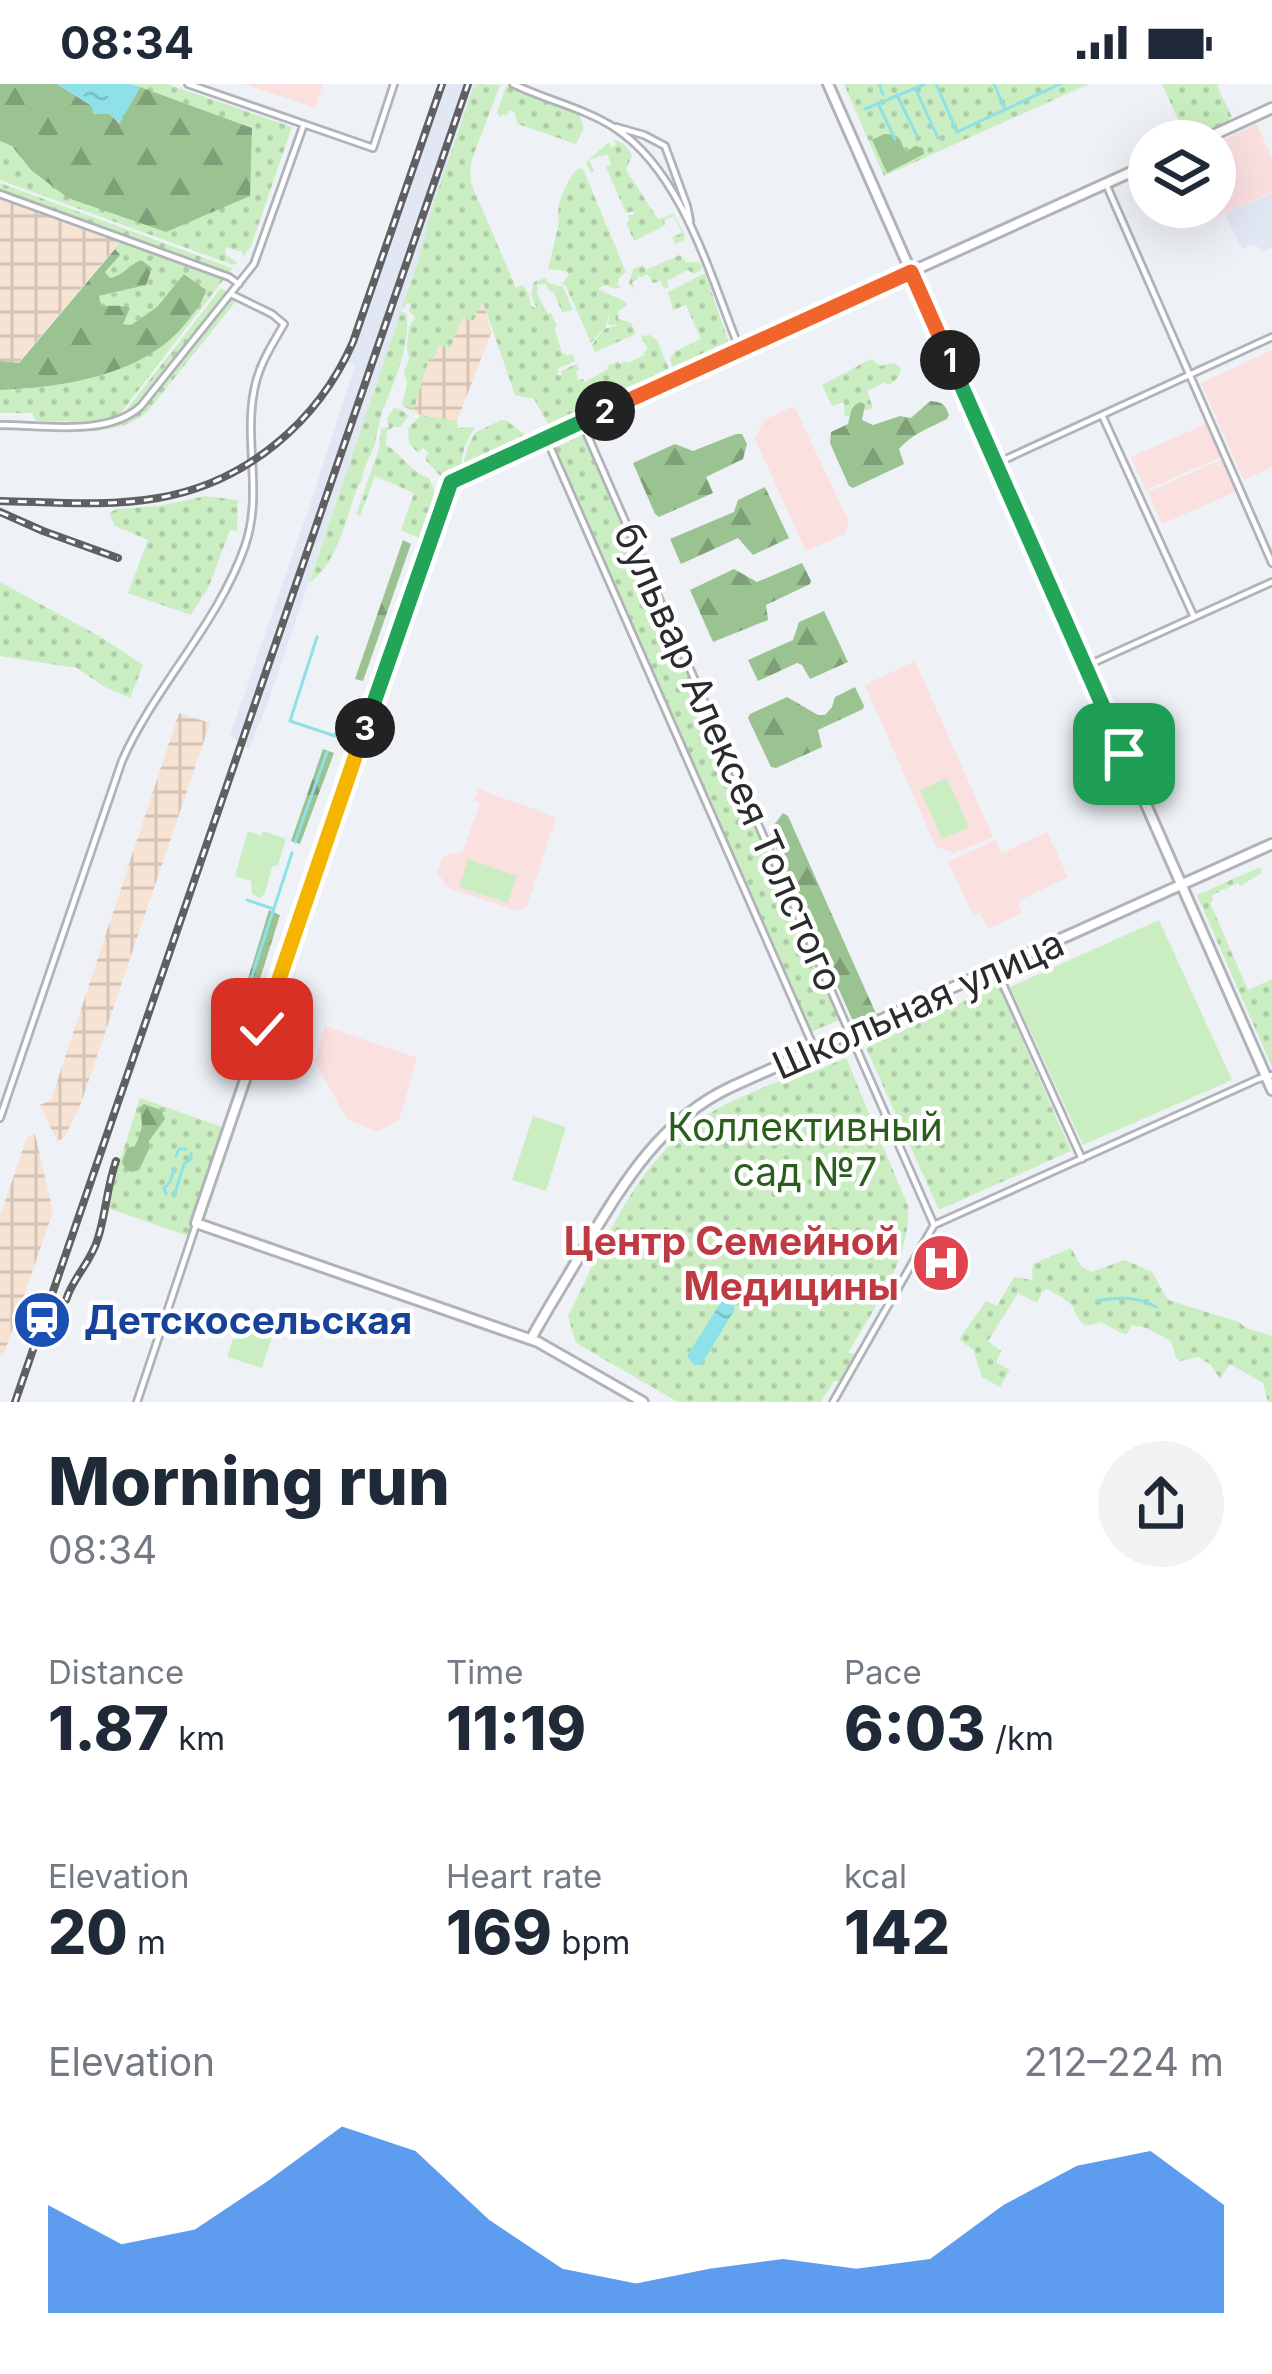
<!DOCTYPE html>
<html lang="en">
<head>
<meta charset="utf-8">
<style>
  :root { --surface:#fff; --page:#f2f2f3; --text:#1f2937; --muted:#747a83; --accent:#1a73e8 }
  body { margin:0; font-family:Inter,sans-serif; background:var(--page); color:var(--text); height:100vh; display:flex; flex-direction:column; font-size:45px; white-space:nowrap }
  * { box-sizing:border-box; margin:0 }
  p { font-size:39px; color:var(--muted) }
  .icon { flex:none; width:66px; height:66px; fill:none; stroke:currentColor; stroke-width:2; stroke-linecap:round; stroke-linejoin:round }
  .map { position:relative; height:1318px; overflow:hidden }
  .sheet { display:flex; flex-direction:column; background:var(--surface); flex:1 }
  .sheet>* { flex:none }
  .buttons { position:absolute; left:1128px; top:36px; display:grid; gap:24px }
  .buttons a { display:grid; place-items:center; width:108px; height:108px; border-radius:50%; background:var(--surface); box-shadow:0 12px 48px #0002; font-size:60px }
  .pin { position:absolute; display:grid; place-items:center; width:102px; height:102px; color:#fff; margin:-51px; border-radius:24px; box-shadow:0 6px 18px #0006 }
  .km { position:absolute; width:60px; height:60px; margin:-30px; border-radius:50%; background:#222; color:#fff; font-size:33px; line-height:60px; text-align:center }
  .round { display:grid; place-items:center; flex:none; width:126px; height:126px; border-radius:63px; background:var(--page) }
  .head { display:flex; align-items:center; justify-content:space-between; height:204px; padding:0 48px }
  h1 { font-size:66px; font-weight:800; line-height:90px }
  .figures { display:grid; grid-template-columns:repeat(3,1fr); gap:18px; height:204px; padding:12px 48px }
  .figures div { display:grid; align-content:center }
  .figures b { font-size:60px; font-weight:800 }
  .figures small { font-size:33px; font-weight:400 }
  .figures p { font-size:33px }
  .chart { height:336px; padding:24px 48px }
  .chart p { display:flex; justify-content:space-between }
  .chart svg { width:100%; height:216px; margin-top:12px; fill:var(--accent); opacity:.7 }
  .status { display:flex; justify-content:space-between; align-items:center; height:84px; padding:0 60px; background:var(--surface); direction:ltr }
  .status svg { height:33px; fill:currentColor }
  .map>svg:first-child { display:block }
  .built { fill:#e1e7f3 }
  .industrial { fill:url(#industrial-grid) }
  .education { fill:#fbe0e0 }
  .green { fill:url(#green-dots) }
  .forest { fill:url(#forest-firs) }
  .pitch { fill:#caeec2 }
  .water { fill:url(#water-ripples) }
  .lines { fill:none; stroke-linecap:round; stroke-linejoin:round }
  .stream { stroke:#8ee1e9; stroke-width:3 }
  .street-casing { stroke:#b0b3b8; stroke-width:10 }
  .secondary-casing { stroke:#b0b3b8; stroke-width:14 }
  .street { stroke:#fff; stroke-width:4.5 }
  .secondary { stroke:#fff; stroke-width:8 }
  .rail-casing { stroke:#5e6062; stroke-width:8 }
  .rail { stroke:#fff; stroke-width:3; stroke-dasharray:9; stroke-linecap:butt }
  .split-1-casing { stroke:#fff; stroke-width:24 }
  .split-2-casing { stroke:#fff; stroke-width:24 }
  .split-3-casing { stroke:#fff; stroke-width:24 }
  .split-4-casing { stroke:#fff; stroke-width:24 }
  .split-1 { stroke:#22a559; stroke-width:15 }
  .split-2 { stroke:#f0652b; stroke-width:15 }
  .split-3 { stroke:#22a559; stroke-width:15 }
  .split-4 { stroke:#f5b400; stroke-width:15 }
  .labels { text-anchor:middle; stroke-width:9; stroke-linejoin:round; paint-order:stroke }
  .street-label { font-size:39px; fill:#2a2b2d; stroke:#fff }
  .park-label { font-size:39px; fill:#295e1d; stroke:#fff }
  .health-label { font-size:39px; font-weight:bold; fill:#be3a42; stroke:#fff; text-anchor:end }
  .transit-label { font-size:39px; font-weight:bold; fill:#164399; stroke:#fff; text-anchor:start }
</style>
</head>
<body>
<div class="status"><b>08:34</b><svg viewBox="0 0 49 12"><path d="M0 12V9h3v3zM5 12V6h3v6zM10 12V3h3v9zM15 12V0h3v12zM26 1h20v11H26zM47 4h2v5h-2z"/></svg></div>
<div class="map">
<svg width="1272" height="1318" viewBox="0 0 1272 1318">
  <defs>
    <pattern id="industrial-grid" width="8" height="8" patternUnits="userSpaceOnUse" patternTransform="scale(3)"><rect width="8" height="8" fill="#f7e3d4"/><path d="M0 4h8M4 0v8" fill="none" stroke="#d4c3b6"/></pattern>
    <pattern id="green-dots" width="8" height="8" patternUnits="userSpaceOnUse" patternTransform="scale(3)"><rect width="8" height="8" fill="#caeec2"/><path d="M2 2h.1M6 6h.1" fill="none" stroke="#aecca7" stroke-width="1.8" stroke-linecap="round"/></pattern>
    <pattern id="forest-firs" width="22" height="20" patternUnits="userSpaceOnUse" patternTransform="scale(3)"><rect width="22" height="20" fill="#9ac391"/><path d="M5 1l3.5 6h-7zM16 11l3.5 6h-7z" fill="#7e9f77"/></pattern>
    <pattern id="water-ripples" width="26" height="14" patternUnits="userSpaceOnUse" patternTransform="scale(3)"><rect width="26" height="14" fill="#8ee1e9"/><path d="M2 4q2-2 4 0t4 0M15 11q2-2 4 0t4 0" fill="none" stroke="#7bc1c8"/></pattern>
  </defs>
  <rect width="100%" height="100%" fill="#eef1f6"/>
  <path class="built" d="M440,0H479L473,5L450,69L417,180L267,621L249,665L230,651L311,418L355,281L346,278L315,327L268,370L219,397L174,414L129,421L0,422V416H127L160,413L218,395L257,374L279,356L318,316L343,277Z
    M1272,109V164L1265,167L1252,160L1242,165L1225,130Z"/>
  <path class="industrial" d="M0,113L120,158L18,279L0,277Z
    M483,216L491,249L457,337L421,331L403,322L434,232Z
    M179,629L210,639L80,1022L64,1054L57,1057L40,1021L51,1016Z
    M35,1050L53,1128L3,1272L0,1271V1132L27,1053Z"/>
  <path class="education" d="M243,0H323L315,24Z
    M1257,40L1272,75V108L1202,139L1194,123H1215V60Z
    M1272,266V383L1244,396L1201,299Z
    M794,322L849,438L845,450L806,467L755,355L764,336Z
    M1208,339L1223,372L1146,406L1131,373Z
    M1223,375L1237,407L1162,440L1148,408Z
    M915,577L993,753L954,769L936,763L865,601Z
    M478,705L556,733L527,822L517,827L448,804L437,788L443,772L463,767L480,719L474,716Z
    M1047,748L1068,793L1018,817L1022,829L988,845L980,829L973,831L948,778L995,756L1002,769Z
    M325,942L417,974L399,1036L377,1048L347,1035L315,978Z"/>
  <path class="green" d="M130,0H167L292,43L251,162L242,174L243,168L226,163L225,170L238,179L233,181L0,96V57L12,62L31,86L252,44Z
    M479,0L500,1L472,75L470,87L471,99L516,204L523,201L529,211L531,222L537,225L531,211L534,198L546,194L548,199L563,203L573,226L562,228L553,207L550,208L545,200L537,201L538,207L536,208L548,230L551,229L557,242L554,244L562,268L568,272L572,270L575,277L559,284L557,291H562L561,287L577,280L579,286L576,288L578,296L583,295L585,298L608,285L607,282L618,277L620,280L626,277L628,279L644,271V268L648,265L641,252L650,251L657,256L669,285L583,324L584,328L554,341L548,340L534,315L515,311L483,218L473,237L462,234L450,264L439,261L433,276L429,275L414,325L402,321L407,299L404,289L409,274L407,263L409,243L415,234L409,227L411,220L407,219L404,225L402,224L417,180L434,118L473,5Z
    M844,0H1089L884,92Z
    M1162,0H1220L1217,2L1232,33L1229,35L1230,38L1184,57L1187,55Z
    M506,2L579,31L584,44L576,60L518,40L514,28L509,26L506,32L502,30L501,34L497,29Z
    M614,56C621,56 629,65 632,71L626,86L658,135L674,130L685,151L684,156L675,160L672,153L682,149L674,132L664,136L665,141L634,157L626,139L629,137L628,131H633L635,127L626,129L606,83L611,80L607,70L589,76L594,87L591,89L586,78L609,58L611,63L616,61Z
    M578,84L583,85L626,188L619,194L617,201L621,202L616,205L604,201L598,205L626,218L627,222L619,226L618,235L631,239L636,250L595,268L592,261L604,245L619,241H608L610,230L606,242L591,259L566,202L562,200L569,190L566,187L548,185L559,139C555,121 565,99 578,84Z
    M0,99L232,184L229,190L0,107Z
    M120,158L224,195L120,330L124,329L221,204L228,209L147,310L131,326L101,338L36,337L32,329H0V306L25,305L133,278L177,249L205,214V206L185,190L157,223L131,241L122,240L124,221L111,223L101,221L99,212L119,208L152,184L141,176C128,181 123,192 110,194L105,188L119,172L115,165Z
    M680,171L686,178H698L702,181L701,186L693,190L688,186L667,197L669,203L664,205L661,197L653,199L648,190L640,194L637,191L638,195L632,198L636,207L629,199L633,185L643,181L646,186Z
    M705,189L729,259L673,285L670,274L676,267L701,255L686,221L673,226L668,208Z
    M233,213L237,216L147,328C116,354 75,346 36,346V343C80,344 108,352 144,324Z
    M401,227L407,230C410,265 393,299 381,332C378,341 377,352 375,360C371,372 363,383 362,396C354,407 353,419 348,432C341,454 329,486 309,499Z
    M871,275L880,282L894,279L901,284C899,293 896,297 888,301L885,298L867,307L873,324L845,333L844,318L832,322L822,301Z
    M394,324L400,325L409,332L400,343H393L387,347L386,361C403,371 409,387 429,394L439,417L427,458L401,446L414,409L375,392L360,432L356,430L379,365L381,345L389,343L387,334Z
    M421,331L457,337L458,344L475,343C468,355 460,369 462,384L468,362L475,349L501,336L507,337L530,355L442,394L425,375L429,369L423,364L418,369L409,359L408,344Z
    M583,349L841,935L811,948L553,362Z
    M205,412L238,416L237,447L230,446L209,502L191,531L128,509L148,456L115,442L109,429L117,425L159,422Z
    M0,498L99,552L143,581L130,614L105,603L77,584L0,572Z
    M1260,783L1262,789L1240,802L1238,799L1212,811L1213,817L1210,819L1248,906L1272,895V983L1197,811Z
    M998,901L1071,1067L939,1126L866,964Z
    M846,974L908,1122C911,1176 873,1225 848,1269L856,1270L840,1297H834L821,1318H678L576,1259L568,1232C602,1164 634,1082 698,1037C729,1015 766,1004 800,987L811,989Z
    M140,1014L225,1044L188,1152L105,1123Z
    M1071,1164L1081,1182L1091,1188L1125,1176L1152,1188L1168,1216L1239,1238L1246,1244L1272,1252V1318H1268L1263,1299L1230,1280L1220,1295L1210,1280L1198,1273L1180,1277L1176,1274L1171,1257L1146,1244L1132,1241L1126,1251L1100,1238C1079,1247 1081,1236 1072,1222C1067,1215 1055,1210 1048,1205L1042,1208L1037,1219L1018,1209L988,1257L1001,1267L996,1278L1010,1286L1000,1303L982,1293L973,1265L959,1256C967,1242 977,1231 986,1217L997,1222L1014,1193L1032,1196L1033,1180Z"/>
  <path class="forest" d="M0,0H57L92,22L110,30L119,39L140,3L252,44L250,112L166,148L68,114L31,86L12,62L0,57Z
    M884,50C904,50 900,60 906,68L915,62L923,64L924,70L887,89L872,56Z
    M115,165L120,171L105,188L110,194C123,192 128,181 141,176L152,184L146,201L99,212L101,221C111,223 121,220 130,224L123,240L131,241L157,223L184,190L206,206C203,220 194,228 186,239C143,292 64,303 0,306V277L19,279Z
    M930,317C942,318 945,320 949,331L947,335C929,344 912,350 899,365L904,380L853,404L849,402L830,359L831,348L848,340C851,330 850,321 861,318L865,321L862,336L873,341L900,332L911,334Z
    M736,350H742L747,360L743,375L706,393L713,409L659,433L655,430L633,379L675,360L693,367Z
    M765,403L789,454L753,471L738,454L681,480L670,455L734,428L738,416Z
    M403,456L411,460L363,597L355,595Z
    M802,479L811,497L810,500L766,521L768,536L713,558L690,506L734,485L757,498Z
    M824,527L848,578L810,595L802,581L797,579L758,597L748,576L793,556L799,538Z
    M855,603L864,622L863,625L818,646L822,663L776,684L771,683L748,634L750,630L787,613L818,631H825L832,623L835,613Z
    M323,665L334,669L300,760L291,757Z
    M783,729L788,732L877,932L863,938L852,935L770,750L771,745Z
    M269,826L280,831L245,943L237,941L249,903L247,898Z
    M144,1020L161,1026L165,1035L149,1057V1065L139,1086L132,1088L125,1084L122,1078L127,1064L135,1062C142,1048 144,1039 139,1024Z"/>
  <path class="pitch" d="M947,694L969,743L942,755L920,706Z
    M248,747L261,752L263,747L286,755L278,781L272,783L265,809L260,814L252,810L251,797L235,792Z
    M468,775L517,792L508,819L459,803Z
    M1159,836L1232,996L1083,1061L1010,903Z
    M533,1032L566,1043L546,1107L512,1096Z
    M243,1239L273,1250L262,1284L227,1273L233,1255H237L239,1242Z"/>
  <path class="water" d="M57,0H130L140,3L120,39L110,30H93L92,22Z
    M723,1215L732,1219L735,1225L701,1281H694L687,1272Z"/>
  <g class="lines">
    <path class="stream" d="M879,0L883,10
      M936,0L957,48L1060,0
      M994,0L1005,25
      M916,6L938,54
      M897,11L917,52
      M878,19L895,55
      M865,25L925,0
      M317,553L290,637L335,652L345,623
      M295,758L327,668
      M247,816L274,825
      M236,941L292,769
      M176,1072L179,1065H186
      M166,1110L164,1104L170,1098L174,1085
      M174,1112L184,1080L191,1075V1069
      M1097,1217C1117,1213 1138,1212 1156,1223"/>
    <defs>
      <path id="street" d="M188,0L373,64L394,0
        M513,0C546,16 584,24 615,44C683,88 711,195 740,266
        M616,43L644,51L665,62L687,122L690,137
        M1106,100L1272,479
        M0,110L229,193L239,200
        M1102,331L1194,533
        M582,339L934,1141
        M0,341C43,341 108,353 141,322L254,180L304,40
        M547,356L815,966
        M995,380L1272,253
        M1086,582L1272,498
        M996,885L1082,1075
        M0,1034L122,677C155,602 218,540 245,462C263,410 244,359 254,307C258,282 272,261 284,240L272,230L231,210
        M137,1318L196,1141
        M833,1318L934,1141L1258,995L1272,991"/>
      <path id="secondary" d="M828,0L1272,1006
        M1200,57L1272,24
        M531,1255C547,1225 566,1196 583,1166C623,1100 659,1037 731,1003L1272,760
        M643,1318L538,1258L196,1139L448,403L454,395L464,390L1149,80"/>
    </defs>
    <use href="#street" class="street-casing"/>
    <use href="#secondary" class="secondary-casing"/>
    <use href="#street" class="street"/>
    <use href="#secondary" class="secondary"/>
    <defs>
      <path id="rail" d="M0,417C52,418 107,423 158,414C246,399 318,338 353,258L442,0
        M0,428L43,447L118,474
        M66,1216C73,1193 92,1177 98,1154C106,1129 107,1102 116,1077
        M15,1318L468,0"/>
    </defs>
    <use href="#rail" class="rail-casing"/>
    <use href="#rail" class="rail"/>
  </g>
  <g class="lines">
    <defs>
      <path id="split-1" d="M950,276L1124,670"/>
      <path id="split-2" d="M605,327L911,188L950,276"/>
      <path id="split-3" d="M365,644L451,398L605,327"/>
      <path id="split-4" d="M262,945L365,644"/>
    </defs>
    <use href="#split-1" class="split-1-casing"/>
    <use href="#split-2" class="split-2-casing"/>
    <use href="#split-3" class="split-3-casing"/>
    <use href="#split-4" class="split-4-casing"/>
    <use href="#split-1" class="split-1"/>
    <use href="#split-2" class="split-2"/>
    <use href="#split-3" class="split-3"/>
    <use href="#split-4" class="split-4"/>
  </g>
  <defs>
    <symbol id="hospital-disc" viewBox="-11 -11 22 22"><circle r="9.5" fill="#e0444e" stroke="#fff"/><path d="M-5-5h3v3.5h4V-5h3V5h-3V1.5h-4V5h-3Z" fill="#fff"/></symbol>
    <symbol id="station-disc" viewBox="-11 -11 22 22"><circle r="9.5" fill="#1a4fb4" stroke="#fff"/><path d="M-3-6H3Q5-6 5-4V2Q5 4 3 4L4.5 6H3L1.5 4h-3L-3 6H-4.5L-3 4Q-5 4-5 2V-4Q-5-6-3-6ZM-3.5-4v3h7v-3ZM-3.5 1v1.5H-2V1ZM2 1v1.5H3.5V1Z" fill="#fff"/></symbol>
  </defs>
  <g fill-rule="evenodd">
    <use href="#hospital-disc" x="908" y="1146" width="66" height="66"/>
    <use href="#station-disc" x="9" y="1203" width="66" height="66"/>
  </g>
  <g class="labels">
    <g class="street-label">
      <text transform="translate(729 673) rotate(66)" y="14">бульвар Алексея Толстого</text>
      <text transform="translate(918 920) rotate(-24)" y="14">Школьная улица</text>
    </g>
    <g class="park-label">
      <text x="805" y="1057">Коллективный<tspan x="805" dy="45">сад №7</tspan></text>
    </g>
    <g class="health-label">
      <text x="899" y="1171">Центр Семейной<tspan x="899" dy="45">Медицины</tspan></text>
    </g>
    <g class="transit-label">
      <text x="84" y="1250">Детскосельская</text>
    </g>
  </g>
</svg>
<div class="buttons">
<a><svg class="icon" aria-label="layers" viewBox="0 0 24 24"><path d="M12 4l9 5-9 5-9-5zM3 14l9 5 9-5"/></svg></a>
</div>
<div class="pin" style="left:1124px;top:670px;background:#1e9e55"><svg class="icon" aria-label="arrive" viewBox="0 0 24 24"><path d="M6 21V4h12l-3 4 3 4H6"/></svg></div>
<div class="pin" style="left:262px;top:945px;background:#d93025"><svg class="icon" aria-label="check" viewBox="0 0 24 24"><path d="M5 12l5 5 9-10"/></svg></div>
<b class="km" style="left:950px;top:276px">1</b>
<b class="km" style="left:605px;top:327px">2</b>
<b class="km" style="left:365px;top:644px">3</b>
</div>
<section class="sheet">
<div class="head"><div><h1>Morning run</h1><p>08:34</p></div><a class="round"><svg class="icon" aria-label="share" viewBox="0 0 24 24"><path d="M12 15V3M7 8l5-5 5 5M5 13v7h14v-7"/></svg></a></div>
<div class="figures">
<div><p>Distance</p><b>1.87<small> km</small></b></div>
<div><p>Time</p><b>11:19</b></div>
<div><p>Pace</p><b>6:03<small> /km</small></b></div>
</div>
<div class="figures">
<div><p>Elevation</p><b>20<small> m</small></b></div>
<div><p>Heart rate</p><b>169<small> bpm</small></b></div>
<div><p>kcal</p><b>142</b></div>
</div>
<div class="chart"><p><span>Elevation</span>212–224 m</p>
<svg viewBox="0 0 160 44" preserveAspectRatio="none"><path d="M0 44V22L10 30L20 27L30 17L40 6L50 11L60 25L70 35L80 38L90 35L100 33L110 35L120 33L130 22L140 14L150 11L160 22V44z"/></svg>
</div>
</section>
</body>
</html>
